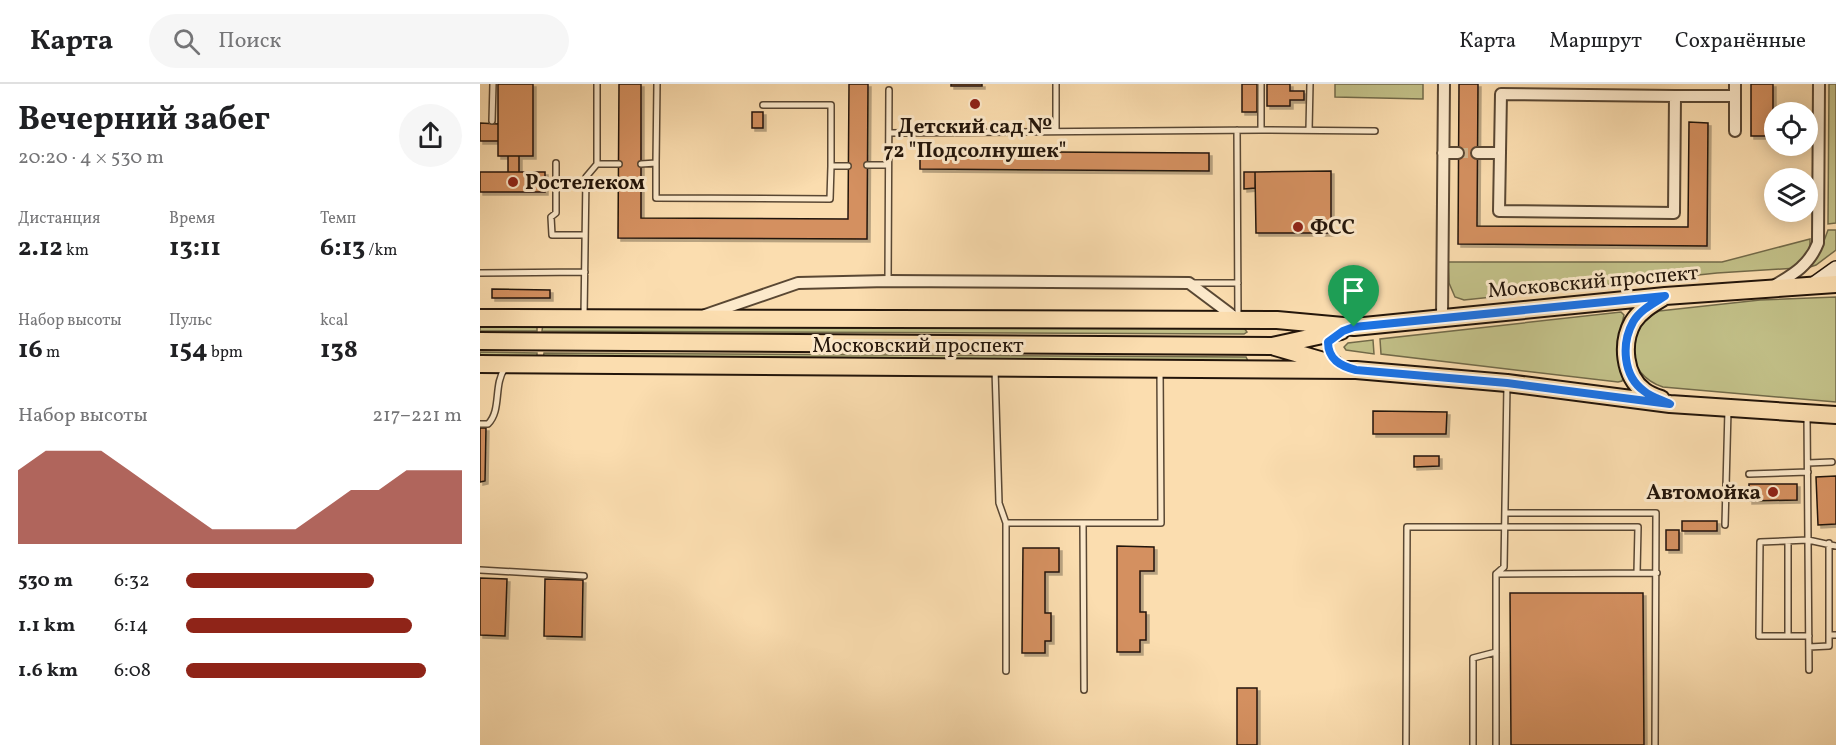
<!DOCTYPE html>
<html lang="ru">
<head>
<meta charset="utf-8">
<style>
  :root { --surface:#fff; --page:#f6f6f6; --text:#202124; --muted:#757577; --line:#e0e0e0; --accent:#8f2418 }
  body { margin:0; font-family:Vollkorn,serif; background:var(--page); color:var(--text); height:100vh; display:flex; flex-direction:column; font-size:22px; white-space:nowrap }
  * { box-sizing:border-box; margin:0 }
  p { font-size:20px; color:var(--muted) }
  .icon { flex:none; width:33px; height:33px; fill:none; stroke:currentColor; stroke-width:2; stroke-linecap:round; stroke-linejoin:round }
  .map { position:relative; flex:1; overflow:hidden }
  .side { display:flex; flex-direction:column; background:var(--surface); width:480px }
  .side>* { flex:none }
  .fabs { position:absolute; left:1284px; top:18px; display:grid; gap:12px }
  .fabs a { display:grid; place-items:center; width:54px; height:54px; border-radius:50%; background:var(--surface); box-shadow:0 3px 15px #0003; font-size:30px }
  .pin { position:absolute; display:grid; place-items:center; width:51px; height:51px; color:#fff; margin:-62px -26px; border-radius:50% 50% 50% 0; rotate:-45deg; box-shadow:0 0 6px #0007 }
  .pin .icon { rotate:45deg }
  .round { display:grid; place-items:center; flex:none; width:63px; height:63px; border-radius:32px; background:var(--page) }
  .headline { display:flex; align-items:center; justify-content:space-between; height:102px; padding:0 18px }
  h1 { font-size:33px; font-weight:700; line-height:45px }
  .figures { display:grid; grid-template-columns:repeat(3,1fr); gap:9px; height:102px; padding:6px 18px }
  .figures div { display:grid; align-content:center }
  .figures b { font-size:26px; font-weight:700 }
  .figures small { font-size:16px; font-weight:400 }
  .figures p { font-size:16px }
  .chart { height:168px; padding:12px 18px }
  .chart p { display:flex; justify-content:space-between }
  .chart svg { width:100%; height:108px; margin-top:6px; fill:var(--accent); opacity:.7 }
  ul { padding:0 18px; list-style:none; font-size:20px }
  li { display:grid; grid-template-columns:96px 72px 1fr; align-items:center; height:45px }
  li i { height:15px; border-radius:8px; background:var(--accent) }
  header { display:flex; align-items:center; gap:36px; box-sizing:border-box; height:84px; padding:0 30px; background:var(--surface); border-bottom:2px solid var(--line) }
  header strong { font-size:28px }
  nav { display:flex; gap:33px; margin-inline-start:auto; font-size:21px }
  .search { width:420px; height:54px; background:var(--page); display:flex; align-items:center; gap:15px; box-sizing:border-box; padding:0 21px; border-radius:33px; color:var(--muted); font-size:22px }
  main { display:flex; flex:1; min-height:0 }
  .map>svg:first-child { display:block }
  .green { fill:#c2c088; stroke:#726a49; stroke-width:1.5 }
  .building { fill:#d49061; stroke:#23150a; stroke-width:1.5; filter:url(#shadow) }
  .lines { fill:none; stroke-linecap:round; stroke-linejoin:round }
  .minor-tunnel { stroke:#d0b58e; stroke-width:10; stroke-dasharray:10 5; stroke-linecap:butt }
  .service-casing { stroke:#594733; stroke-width:8 }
  .minor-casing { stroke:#594733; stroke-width:14 }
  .secondary-casing { stroke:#23150a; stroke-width:18 }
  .primary-casing { stroke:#23150a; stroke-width:20 }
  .service { stroke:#fce9cb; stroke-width:5 }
  .minor { stroke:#fce9cb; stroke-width:10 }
  .secondary { stroke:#fce9cb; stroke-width:15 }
  .primary { stroke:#fbddaf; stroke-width:16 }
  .route-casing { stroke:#fff; stroke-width:12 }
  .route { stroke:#1a73e8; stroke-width:8 }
  .poi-dot { fill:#8f2418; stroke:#fce9cb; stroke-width:2 }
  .labels { text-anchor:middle; stroke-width:6; stroke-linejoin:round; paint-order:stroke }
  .poi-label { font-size:21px; font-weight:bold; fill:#23150a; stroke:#fce9cb; text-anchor:start }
  .street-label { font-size:21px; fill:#23150a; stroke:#fce9cb }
</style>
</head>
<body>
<header>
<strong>Карта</strong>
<div class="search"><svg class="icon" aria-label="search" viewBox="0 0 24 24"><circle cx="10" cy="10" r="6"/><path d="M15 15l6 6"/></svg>Поиск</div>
<nav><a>Карта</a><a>Маршрут</a><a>Сохранённые</a></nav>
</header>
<main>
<section class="side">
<div class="headline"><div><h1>Вечерний забег</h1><p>20:20 · 4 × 530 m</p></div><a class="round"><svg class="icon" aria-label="share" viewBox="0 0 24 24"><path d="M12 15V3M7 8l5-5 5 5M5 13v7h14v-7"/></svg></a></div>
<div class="figures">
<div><p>Дистанция</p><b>2.12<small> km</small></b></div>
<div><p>Время</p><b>13:11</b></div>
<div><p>Темп</p><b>6:13<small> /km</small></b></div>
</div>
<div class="figures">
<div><p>Набор высоты</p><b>16<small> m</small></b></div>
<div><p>Пульс</p><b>154<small> bpm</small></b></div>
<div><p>kcal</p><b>138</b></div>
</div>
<div class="chart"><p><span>Набор высоты</span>217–221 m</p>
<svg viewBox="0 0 160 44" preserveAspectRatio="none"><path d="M0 44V14L10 6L20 6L30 6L40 14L50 22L60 30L70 38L80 38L90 38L100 38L110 30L120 22L130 22L140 14L150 14L160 14V44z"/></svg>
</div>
<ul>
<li><b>530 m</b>6:32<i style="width:68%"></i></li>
<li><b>1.1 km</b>6:14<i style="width:82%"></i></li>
<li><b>1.6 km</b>6:08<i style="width:87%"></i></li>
</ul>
</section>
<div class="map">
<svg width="1356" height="661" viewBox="0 0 1356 661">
  <defs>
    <filter id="shadow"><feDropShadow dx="3" dy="3" stdDeviation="0" flood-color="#0004"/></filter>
  </defs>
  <rect width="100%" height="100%" fill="#fbddaf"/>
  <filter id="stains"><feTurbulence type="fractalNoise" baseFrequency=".00333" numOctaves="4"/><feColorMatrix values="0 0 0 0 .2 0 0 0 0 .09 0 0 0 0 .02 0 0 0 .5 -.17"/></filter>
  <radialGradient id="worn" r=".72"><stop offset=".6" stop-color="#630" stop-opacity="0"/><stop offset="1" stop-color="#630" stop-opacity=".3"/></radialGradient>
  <path class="green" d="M855,0H943V15L855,13Z
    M1349,0H1356V139L1348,140Z
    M1348,146H1356V166L1336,181L1327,184L1341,165Z
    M1330,155V165L1317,184L1237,189L984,216L975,213L969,199L968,178H1242Z
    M1356,213V318L1183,303C1144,290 1142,245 1179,227L1280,216Z
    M1141,228L1144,231C1138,254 1134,272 1143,294L1142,297L1138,298L901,270L900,255Z
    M0,240H57V247H0Z
    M63,240L764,244L767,248L764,250L62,247Z
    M893,256L894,270L866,266L864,263L868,259Z
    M0,268L57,269V274H0Z
    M64,269L766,273L768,277L63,275Z"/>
  <path class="building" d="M18,0H53V72H18Z
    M139,0H161V134L368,135L369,0H388L387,155L138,154Z
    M471,0H502V2H471Z
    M762,0H777V28H762Z
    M787,0H810V7H824V16H810V22H787Z
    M979,0H998L997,142L1208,143L1209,38L1228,39L1227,162L978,160Z
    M1271,0H1293V52H1271Z
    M272,28H283V44H272Z
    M0,39L18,40V57H0Z
    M440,67L729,69V87L440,85Z
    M28,72H39V88H28Z
    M851,87V149H776L775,88Z
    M0,88H65V108H0Z
    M764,88H775V104L764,105Z
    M12,205L70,206V214H12Z
    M893,327L967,328L966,350H893Z
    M0,344H6L5,397L0,398Z
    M934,372H959V382L934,383Z
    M1356,392V440L1338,441L1336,393Z
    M1269,400H1317V416L1269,417Z
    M1202,437H1237V447H1202Z
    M1186,446H1199V466H1186Z
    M637,462L674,463V487H660V528H666V556H660V568H637Z
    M543,464H579V488H565V529H571V557H565V569H542Z
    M0,494L27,495L25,552L0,551Z
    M65,495L103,496L102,553L64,552Z
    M1030,509H1163L1164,661H1031Z
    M757,604H777V661H757Z"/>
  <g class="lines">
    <path class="minor-tunnel" d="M978,69H997"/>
    <defs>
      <path id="service" d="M283,21H351V82
        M12,37L13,0
        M757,46L758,233
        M781,46V0
        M829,46L830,0
        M576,47V0
        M409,49L781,46L895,47
        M76,79V129L71,133L72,151H105
        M176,79L177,0
        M117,80H139
        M161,80L176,79V114L350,115L351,82H368
        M387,81H408
        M0,189L105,188
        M408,196L409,6
        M711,199H758
        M104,232L106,93L117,80V0
        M515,285L519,419L526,439
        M1327,331L1329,586
        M0,340H8C22,326 13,301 25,284
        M1328,379L1352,378
        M1269,390L1328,388
        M1025,429H1176L1175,661
        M603,439L604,606
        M1245,441L1248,326
        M1349,459V551H1356
        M0,486L104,492
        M1016,490L1177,489
        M1308,552V457
        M1329,552H1279L1280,458L1328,456L1356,462
        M1329,563L1349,562V551
        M526,587V439H681L680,286
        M926,661L927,443H1158L1157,489
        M993,661V574L1016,568
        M1016,661V490L1024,483L1027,301"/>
      <path id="minor" d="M1021,10L1195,12L1194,129L1019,127Z
        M1195,12H1255
        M1255,47V0
        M963,69H978
        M997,69H1020
        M1292,203C1312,191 1329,182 1338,159L1339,0
        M225,231L318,199L408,197L709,199L757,235
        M962,234L964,0"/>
      <path id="secondary" d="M1335,200L1356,185"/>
      <path id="primary" d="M0,234L797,236L874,243L1185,212L1356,200
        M0,257L792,262L861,247
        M795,263L854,280
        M0,280L876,286L1027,299L1190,320L1356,331
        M1181,315C1175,313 1169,311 1164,307C1144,292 1141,259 1153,238C1160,227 1172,220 1182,214"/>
    </defs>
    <use href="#service" class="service-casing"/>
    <use href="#minor" class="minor-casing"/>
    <use href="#secondary" class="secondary-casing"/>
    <use href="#primary" class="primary-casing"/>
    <use href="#service" class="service"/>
    <use href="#minor" class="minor"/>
    <use href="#secondary" class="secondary"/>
    <use href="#primary" class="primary"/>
  </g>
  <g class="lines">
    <defs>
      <path id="route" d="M1185,212C1174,219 1160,226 1153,238C1141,260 1143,292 1164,307C1171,313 1182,316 1190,320L1027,299L876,286C860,282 848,275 848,258L863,247L874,243Z"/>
    </defs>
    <use href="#route" class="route-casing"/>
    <use href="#route" class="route"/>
  </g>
  <g class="poi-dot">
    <circle cx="495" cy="20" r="6"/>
    <circle cx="33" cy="98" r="6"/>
    <circle cx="818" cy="143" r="6"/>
    <circle cx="1293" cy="408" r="6"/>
  </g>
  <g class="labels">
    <g class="poi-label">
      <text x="495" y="49" text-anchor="middle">Детский сад №<tspan x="495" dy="24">72 "Подсолнушек"</tspan></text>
      <text x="45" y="105">Ростелеком</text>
      <text x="830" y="150">ФСС</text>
      <text x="1281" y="415" text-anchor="end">Автомойка</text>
    </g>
    <g class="street-label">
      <text transform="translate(1113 197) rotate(-5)" y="7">Московский проспект</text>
      <text x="438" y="268">Московский проспект</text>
    </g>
  </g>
  <rect width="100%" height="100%" filter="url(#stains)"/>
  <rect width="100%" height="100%" fill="url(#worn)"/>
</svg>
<div class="fabs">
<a><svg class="icon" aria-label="locate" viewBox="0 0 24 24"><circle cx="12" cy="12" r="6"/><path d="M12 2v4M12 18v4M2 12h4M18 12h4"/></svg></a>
<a><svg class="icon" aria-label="layers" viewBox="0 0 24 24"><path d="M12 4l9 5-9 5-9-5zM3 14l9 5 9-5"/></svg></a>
</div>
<div class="pin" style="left:874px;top:243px;background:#1e9e55"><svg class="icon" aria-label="arrive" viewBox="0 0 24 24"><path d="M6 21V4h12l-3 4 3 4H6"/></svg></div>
</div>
</main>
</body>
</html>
